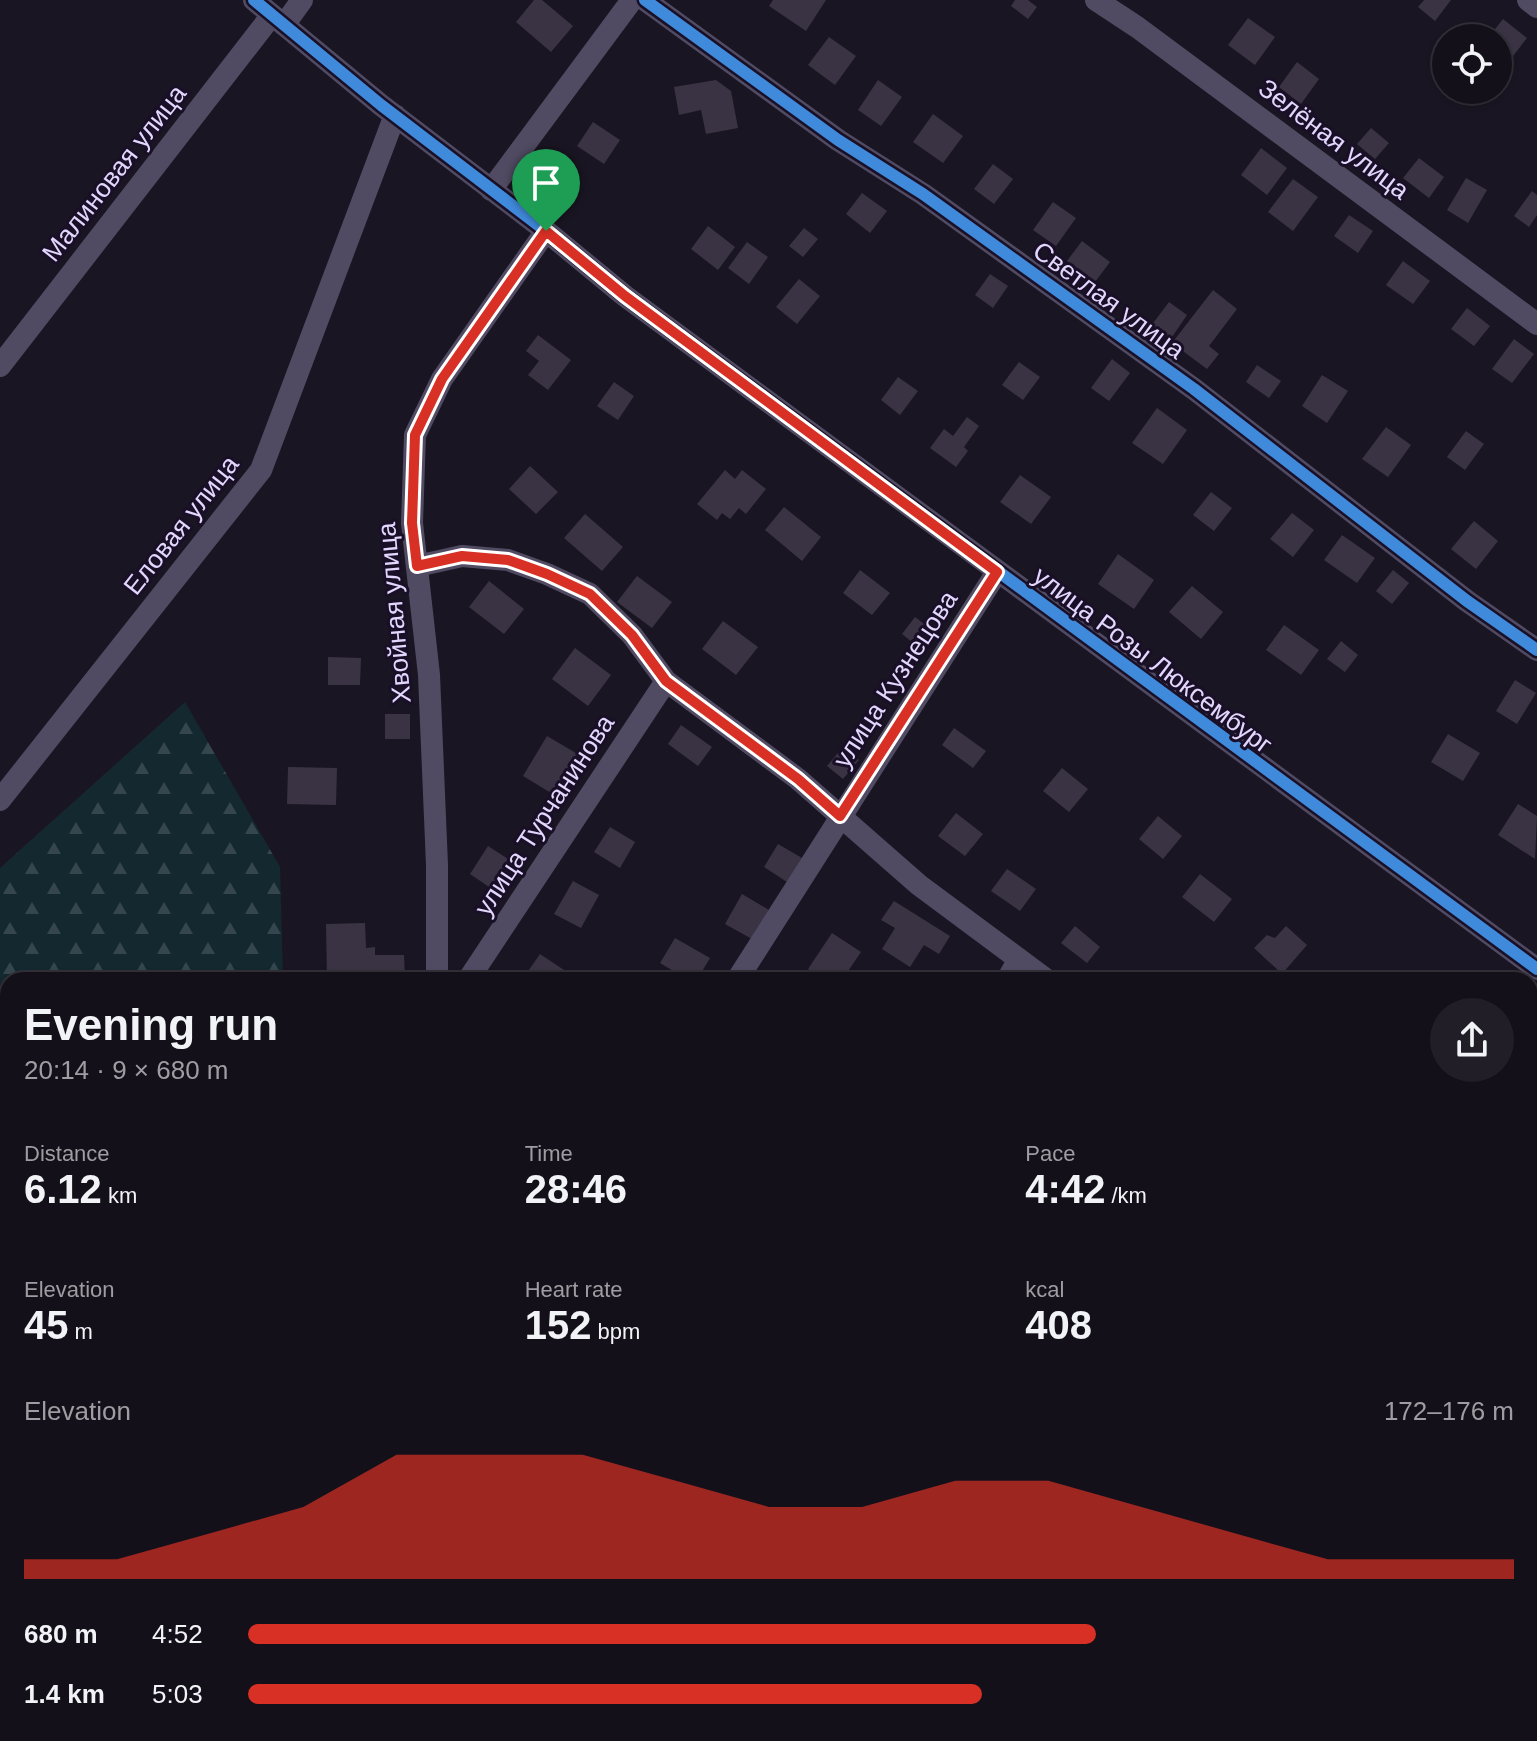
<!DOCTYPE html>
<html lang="en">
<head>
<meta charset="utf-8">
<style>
  :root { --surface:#14101a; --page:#211e27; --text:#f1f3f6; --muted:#9d9da2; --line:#333039; --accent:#d93025 }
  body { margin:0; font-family:Arial,sans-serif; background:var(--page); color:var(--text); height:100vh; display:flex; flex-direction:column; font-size:30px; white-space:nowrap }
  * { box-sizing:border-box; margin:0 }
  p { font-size:26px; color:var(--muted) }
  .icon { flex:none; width:44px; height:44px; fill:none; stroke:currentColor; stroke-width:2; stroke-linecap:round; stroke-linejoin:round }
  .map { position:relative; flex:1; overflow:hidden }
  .drawer { position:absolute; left:0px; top:972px; width:1538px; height:770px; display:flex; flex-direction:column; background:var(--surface); border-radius:24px 24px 0 0; box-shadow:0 2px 6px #0004,0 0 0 2px var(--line) }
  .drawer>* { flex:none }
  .fabs { position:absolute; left:1432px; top:24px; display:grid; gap:16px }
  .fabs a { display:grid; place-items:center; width:80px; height:80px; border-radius:50%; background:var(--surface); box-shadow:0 2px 6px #0004,0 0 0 2px var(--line); font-size:40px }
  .pin { position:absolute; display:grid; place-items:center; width:68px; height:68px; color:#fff; margin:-82px -34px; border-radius:50% 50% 50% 0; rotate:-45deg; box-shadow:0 0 8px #0007 }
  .pin .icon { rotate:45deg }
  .round { display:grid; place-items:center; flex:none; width:84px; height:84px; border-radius:42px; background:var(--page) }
  .head { display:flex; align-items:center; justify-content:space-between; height:136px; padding:0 24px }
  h1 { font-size:44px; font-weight:800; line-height:60px }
  .figures { display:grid; grid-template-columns:repeat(3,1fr); gap:12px; height:136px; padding:8px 24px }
  .figures div { display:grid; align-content:center }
  .figures b { font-size:40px; font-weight:800 }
  .figures small { font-size:22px; font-weight:400 }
  .figures p { font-size:22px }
  .chart { height:224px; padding:16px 24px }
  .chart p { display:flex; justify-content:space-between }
  .chart svg { width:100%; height:144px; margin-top:8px; fill:var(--accent); opacity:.7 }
  ul { padding:0 24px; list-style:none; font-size:26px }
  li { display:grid; grid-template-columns:128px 96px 1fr; align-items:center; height:60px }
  li i { height:20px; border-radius:10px; background:var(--accent) }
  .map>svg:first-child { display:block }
  .forest { fill:url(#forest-firs) }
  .park { fill:#14282f }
  .building { fill:#3a3344 }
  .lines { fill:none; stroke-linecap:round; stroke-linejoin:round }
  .minor { stroke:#504b62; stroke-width:22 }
  .cycleway-casing { stroke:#191027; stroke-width:17 }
  .cycleway { stroke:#408adc; stroke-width:12 }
  .route-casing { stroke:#fff; stroke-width:16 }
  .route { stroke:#d93025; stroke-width:10 }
  .labels { text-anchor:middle; stroke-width:6; stroke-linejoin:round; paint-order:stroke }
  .street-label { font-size:26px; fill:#e4d7fe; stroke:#191027 }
</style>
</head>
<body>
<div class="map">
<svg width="1537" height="1741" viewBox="0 0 1537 1741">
  <defs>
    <pattern id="forest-firs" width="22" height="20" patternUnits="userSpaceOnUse" patternTransform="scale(2)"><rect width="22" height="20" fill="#14282f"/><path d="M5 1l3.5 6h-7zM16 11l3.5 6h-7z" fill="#36464e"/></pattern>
  </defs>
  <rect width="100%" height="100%" fill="#1a1522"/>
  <path class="forest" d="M185,702L280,867L283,980H8V1734H290V1741H0V868Z"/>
  <path class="park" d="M1530,1363L1537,1364V1673L1530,1671Z"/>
  <path class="building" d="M534,0H542L573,26L551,52L516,22Z
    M773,0H826L806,31L769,6Z
    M1015,0H1028L1037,7L1028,19L1011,6Z
    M1424,0H1451L1435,21L1418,7Z
    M1248,18L1275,37L1255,65L1228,45Z
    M1503,19L1527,38L1510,60L1498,50V38H1488Z
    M829,37L856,56L835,85L808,65Z
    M1297,62L1319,79L1301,104L1279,87Z
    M716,80L731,91L738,128L706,134L701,110L679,115L674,87Z
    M878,80L902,97L881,126L858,110Z
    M933,114L963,136L943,163L913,142Z
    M593,122L620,140L604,164L577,146Z
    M1371,128L1389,143L1375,159L1357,144Z
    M1261,148L1287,168L1267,195L1241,175Z
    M1419,158L1444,177L1429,198L1403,178Z
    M993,164L1013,179L994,204L974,189Z
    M1466,178L1487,190L1468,223L1447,210Z
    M1293,179L1318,197L1293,231L1268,212Z
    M1532,191L1537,195V215L1529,227L1514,216Z
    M862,193L887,211L870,233L846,214Z
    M1053,202L1076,218L1056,246L1033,230Z
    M1349,215L1373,231L1358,253L1334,236Z
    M708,226L735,247L718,270L691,249Z
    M804,228L818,239L803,257L789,246Z
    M1082,241L1110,262L1095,282L1067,261Z
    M747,242L768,257L749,284L728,268Z
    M1403,261L1430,281L1413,304L1386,285Z
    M990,274L1008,286L993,308L975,295Z
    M799,279L820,296L797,324L776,307Z
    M1213,290L1237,309L1209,346L1219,354L1207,369L1172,343Z
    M1169,302L1187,315L1170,340L1151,326Z
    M1467,308L1490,326L1474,346L1451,329Z
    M538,335L571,360L548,390L528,375L539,361L526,351Z
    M1514,339L1534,354L1512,383L1492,369Z
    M1112,359L1130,373L1109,401L1091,388Z
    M1019,362L1040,377L1023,400L1002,385Z
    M1257,365L1281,381L1269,398L1246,382Z
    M1322,375L1348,391L1327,423L1302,406Z
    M898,377L918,391L900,415L881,400Z
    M614,382L634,396L618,420L597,406Z
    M1157,408L1187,430L1163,464L1132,443Z
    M967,417L979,426L964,447L968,451L956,467L930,448L944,429L953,436Z
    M1386,427L1411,445L1388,477L1362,459Z
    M1466,431L1484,444L1465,470L1447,457Z
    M530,466L558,492L536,514L509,489Z
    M725,470L735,479L742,470L766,489L746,514L739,508L730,519L722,513L717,520L697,504Z
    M1020,475L1051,497L1031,524L1000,502Z
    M1211,492L1232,508L1214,531L1193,515Z
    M784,507L821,537L802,561L765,530Z
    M1292,513L1314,530L1293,557L1270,539Z
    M585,514L623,547L602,571L564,538Z
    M1474,521L1498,541L1476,569L1451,549Z
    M1342,535L1375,558L1357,583L1324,560Z
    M1118,554L1154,580L1134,609L1098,584Z
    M860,570L890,593L872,615L843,593Z
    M1393,570L1409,583L1392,604L1376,591Z
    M637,576L672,602L652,628L617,602Z
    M489,581L524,609L504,634L469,607Z
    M1192,586L1223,612L1201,639L1169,612Z
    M915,617L936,633L922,650L902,634Z
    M723,621L758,647L736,675L702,649Z
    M1284,625L1319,650L1301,675L1266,650Z
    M1341,641L1358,655L1345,672L1327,659Z
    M575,648L611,675L588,706L552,679Z
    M328,657L361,658L360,685H328Z
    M1515,680L1536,693L1517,724L1496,711Z
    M385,714H410V739H385Z
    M681,725L712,747L698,766L668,744Z
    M954,728L986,751L973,768L942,745Z
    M1448,734L1480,753L1463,781L1431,762Z
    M547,736L581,756L556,796L523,776Z
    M843,747L859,760L843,779L827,766Z
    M288,767L337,768L336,805L287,804Z
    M1062,768L1088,789L1069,812L1043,791Z
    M1518,804L1537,816L1535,859L1498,835Z
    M956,813L983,834L965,856L938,836Z
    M1158,816L1182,836L1163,859L1139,839Z
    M610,827L635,842L620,868L594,852Z
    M778,844L802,858L787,882L764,867Z
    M488,846L516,864L498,893L470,874Z
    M1007,869L1036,889L1020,911L991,891Z
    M1200,874L1232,899L1214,922L1182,897Z
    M573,881L599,895L581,928L554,914Z
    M742,894L769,910L752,939L725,924Z
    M894,901L950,936L939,954L924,945L910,967L882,949L895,928L881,920Z
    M365,923L366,948L375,947V955H404L405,980H327L326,924Z
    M1075,926L1100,947L1087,963L1061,943Z
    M1286,926L1307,945L1282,974L1254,948L1267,935L1275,938Z
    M832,933L861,952L842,980H825L808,969Z
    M675,938L710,958L697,980H688L660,963Z
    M540,954L567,972L562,980H522Z
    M379,1734H417V1741H379Z
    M755,1734H791L786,1741H766Z
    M911,1734H939L935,1741H923Z
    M951,1734H980L976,1741H947Z
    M1424,1734H1463L1461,1741H1441Z
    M1492,1734H1517L1536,1741H1489Z"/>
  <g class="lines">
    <path class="minor" d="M254,0L381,105L546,231L625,296L1537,969
      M645,0L838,140L923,194L1194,389L1467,601L1537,650
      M1096,0L1137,27L1537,324
      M1528,0L1537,7
      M284,25L302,0
      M491,190L632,0
      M0,366L272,15
      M417,566L462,556L508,560L547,574L590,594L632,635L666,681L798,779L919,885L1047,980
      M0,800L261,470L395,115
      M437,980V865L429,675L412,523L415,435L442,379L546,231
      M468,980L666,681
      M737,980L997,572
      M1007,980L1019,959
      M1530,1060L1537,1050
      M439,1734L440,1741
      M1050,1734L1061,1741
      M1310,1734L1342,1741
      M502,1741L507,1734
      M813,1741L818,1734
      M1125,1741L1129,1734"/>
    <defs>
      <path id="cycleway" d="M254,0L381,105L546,231L625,296L1537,969
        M645,0L838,140L923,194L1194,389L1467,601L1537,650"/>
    </defs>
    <use href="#cycleway" class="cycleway-casing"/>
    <use href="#cycleway" class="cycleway"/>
  </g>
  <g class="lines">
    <defs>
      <path id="route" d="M546,231L625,296L997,572L840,816L798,779L666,681L632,635L590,594L547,574L508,560L462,556L417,566L412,523L415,435L442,379Z"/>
    </defs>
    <use href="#route" class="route-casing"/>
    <use href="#route" class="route"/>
  </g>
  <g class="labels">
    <g class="street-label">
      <text transform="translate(1334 139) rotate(37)" y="9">Зелёная улица</text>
      <text transform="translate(114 173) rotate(-52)" y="9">Малиновая улица</text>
      <text transform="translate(1109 300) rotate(36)" y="9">Светлая улица</text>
      <text transform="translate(181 525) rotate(-52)" y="9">Еловая улица</text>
      <text transform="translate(394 613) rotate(-95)" y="9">Хвойная улица</text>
      <text transform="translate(1153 660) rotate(37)" y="9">улица Розы Люксембург</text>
      <text transform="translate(895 679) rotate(-57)" y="9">улица Кузнецова</text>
      <text transform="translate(544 815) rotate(-57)" y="9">улица Турчанинова</text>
    </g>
  </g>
</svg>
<div class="fabs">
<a><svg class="icon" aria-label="locate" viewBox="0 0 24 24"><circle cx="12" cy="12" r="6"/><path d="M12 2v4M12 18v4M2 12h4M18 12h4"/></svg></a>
</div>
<div class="pin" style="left:546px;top:231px;background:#1e9e55"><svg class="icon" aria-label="arrive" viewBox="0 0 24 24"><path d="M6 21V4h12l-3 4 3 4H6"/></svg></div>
<section class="drawer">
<div class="head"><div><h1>Evening run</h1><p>20:14 · 9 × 680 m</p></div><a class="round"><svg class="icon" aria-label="share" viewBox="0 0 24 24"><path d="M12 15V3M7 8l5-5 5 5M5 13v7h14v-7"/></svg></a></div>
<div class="figures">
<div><p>Distance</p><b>6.12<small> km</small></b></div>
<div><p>Time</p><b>28:46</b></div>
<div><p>Pace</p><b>4:42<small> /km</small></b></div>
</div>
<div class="figures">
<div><p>Elevation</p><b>45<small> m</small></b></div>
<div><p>Heart rate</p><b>152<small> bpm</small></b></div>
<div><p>kcal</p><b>408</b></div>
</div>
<div class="chart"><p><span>Elevation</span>172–176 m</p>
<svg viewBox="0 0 160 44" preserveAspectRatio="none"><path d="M0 44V38L10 38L20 30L30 22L40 6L50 6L60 6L70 14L80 22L90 22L100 14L110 14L120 22L130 30L140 38L150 38L160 38V44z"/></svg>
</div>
<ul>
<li><b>680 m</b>4:52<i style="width:67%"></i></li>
<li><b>1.4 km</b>5:03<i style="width:58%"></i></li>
</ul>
</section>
</div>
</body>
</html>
